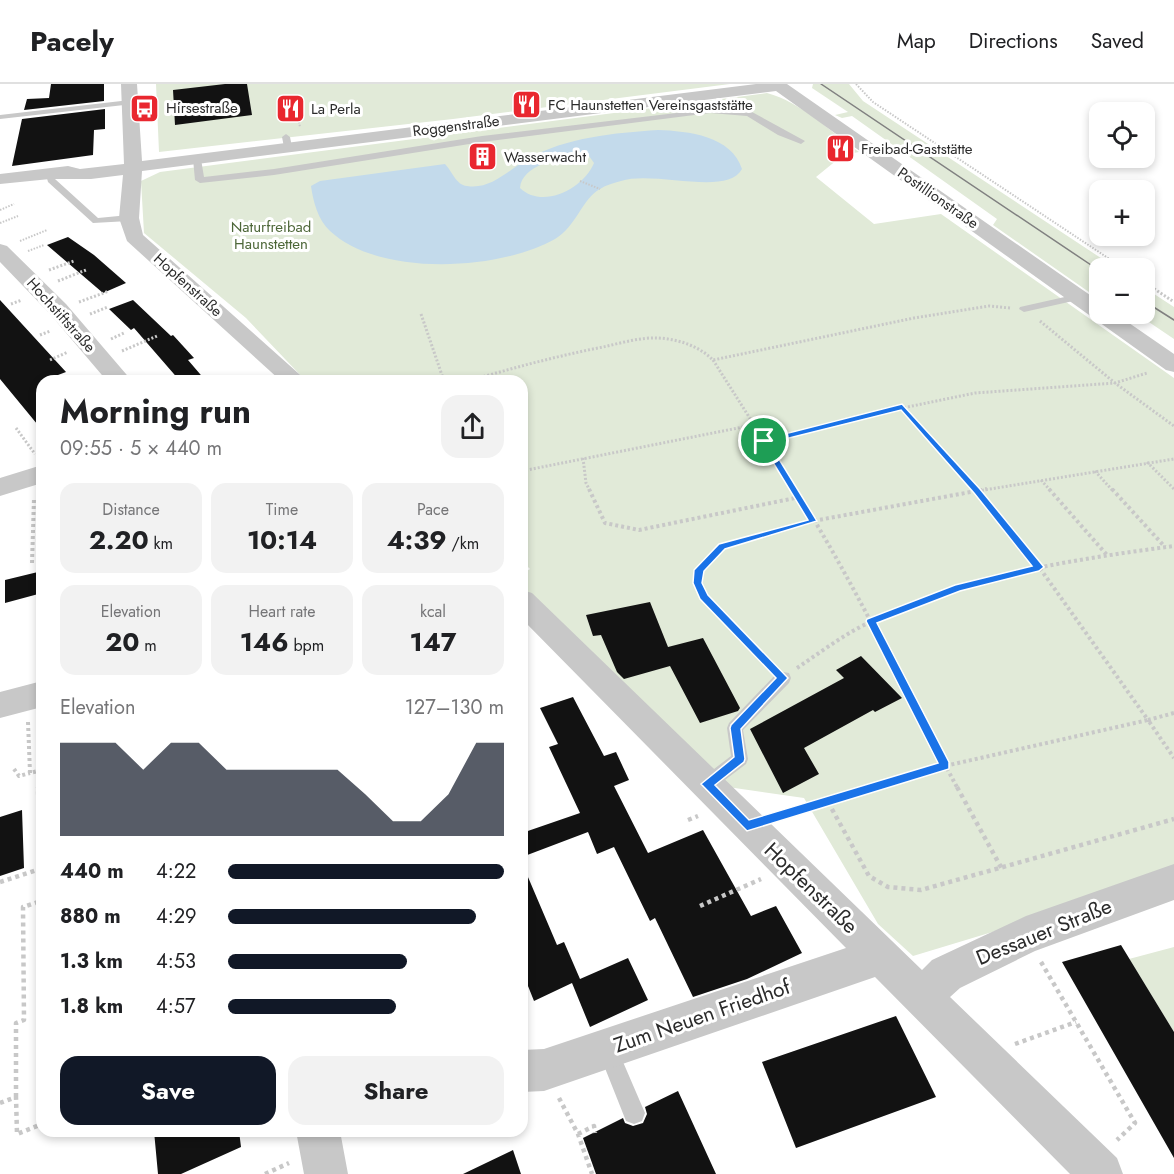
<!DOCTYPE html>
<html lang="en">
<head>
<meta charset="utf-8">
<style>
  :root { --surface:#fff; --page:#f2f2f2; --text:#202124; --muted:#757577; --line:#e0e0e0; --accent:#111827 }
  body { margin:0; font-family:Jost,sans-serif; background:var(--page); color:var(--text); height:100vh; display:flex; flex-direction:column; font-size:22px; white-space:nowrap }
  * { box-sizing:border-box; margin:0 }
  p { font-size:20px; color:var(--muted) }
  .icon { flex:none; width:33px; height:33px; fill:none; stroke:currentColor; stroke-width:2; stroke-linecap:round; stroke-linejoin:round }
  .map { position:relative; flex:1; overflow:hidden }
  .side { position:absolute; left:36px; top:291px; width:492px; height:762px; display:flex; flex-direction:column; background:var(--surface); border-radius:18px; box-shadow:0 3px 9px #0003 }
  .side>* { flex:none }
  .tools { position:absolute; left:1089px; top:18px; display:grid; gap:12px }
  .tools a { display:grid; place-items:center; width:66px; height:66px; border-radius:12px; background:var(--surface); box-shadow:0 3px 9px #0003; font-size:30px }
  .pin { position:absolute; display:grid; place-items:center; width:51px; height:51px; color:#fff; margin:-26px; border:3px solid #fff; border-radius:50%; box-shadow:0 2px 6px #0007 }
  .round { display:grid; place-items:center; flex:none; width:63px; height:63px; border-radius:18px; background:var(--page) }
  .overview { display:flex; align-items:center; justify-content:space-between; height:102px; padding:0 24px }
  h1 { font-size:33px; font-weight:700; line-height:45px }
  .metrics { display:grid; grid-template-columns:repeat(3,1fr); gap:9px; height:102px; padding:6px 24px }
  .metrics div { display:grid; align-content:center; border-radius:15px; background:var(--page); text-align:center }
  .metrics b { font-size:26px; font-weight:700 }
  .metrics small { font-size:16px; font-weight:400 }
  .metrics p { font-size:16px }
  .chart { height:168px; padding:12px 24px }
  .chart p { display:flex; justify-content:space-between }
  .chart svg { width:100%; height:108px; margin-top:6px; fill:var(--accent); opacity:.7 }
  .action { display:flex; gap:12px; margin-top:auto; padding:12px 24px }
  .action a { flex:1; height:69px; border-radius:18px; background:var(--accent); color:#fff; font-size:24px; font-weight:700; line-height:69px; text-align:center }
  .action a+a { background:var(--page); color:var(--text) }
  ul { padding:0 24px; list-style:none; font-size:20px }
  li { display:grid; grid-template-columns:96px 72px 1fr; align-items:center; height:45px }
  li i { height:15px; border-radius:8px; background:var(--accent) }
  header { display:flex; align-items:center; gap:36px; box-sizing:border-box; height:84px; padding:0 30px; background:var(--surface); border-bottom:2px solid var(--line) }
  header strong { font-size:28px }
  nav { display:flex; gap:33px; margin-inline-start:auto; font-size:21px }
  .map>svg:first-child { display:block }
  .green { fill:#e1ead8 }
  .water { fill:#c3daeb; fill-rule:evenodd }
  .building { fill:#121212 }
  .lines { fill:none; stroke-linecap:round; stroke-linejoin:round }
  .path-far3 { stroke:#c8c8c8; stroke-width:2; stroke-dasharray:1.5 1.5; stroke-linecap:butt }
  .path-far2 { stroke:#c8c8c8; stroke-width:3; stroke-dasharray:2 2; stroke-linecap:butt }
  .path-far1 { stroke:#c8c8c8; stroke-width:4; stroke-dasharray:3 3; stroke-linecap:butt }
  .path { stroke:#c8c8c8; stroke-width:4.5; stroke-dasharray:4 4; stroke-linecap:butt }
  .service { fill:#c8c8c8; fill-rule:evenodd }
  .minor { fill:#c8c8c8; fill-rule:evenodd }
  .tram { stroke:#808080; stroke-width:1.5 }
  .route { fill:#1a73e8; stroke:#fff; stroke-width:1.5; fill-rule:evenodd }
  .labels { text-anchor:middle; stroke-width:6; stroke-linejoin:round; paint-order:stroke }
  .far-poi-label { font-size:15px; fill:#2b2b2b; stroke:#fff; text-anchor:start }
  .far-street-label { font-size:15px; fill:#2b2b2b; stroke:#fff }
  .far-park-label { font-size:15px; fill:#4d6738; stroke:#fff }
  .near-street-label { font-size:21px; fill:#2b2b2b; stroke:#fff }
</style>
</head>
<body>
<header>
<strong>Pacely</strong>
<nav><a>Map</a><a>Directions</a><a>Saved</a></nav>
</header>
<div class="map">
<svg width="1174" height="1090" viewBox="0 0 1174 1090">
  <rect width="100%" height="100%" fill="#fff"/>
  <path class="green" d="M156,0H730L453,35L159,68Z
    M813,0H849L863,17L1116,184H1100L1099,215L993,141L997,135L852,32L842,34L835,31L848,28L812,4Z
    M767,9C801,18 831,48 859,68L843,71L816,93L874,140L941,130L1174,294V793L913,872L878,840L804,714L707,700L522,517V490L530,485L522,477V297H333L329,293L319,297H306L246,234L144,149L141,97L160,88Z
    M1145,204L1174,223V255L1137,230H1144Z
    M1174,863V948L1129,875Z"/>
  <path class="water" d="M658,46C688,47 732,52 742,85C727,113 654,86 621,97C614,99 606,101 600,105C582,115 576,143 555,155C499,187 379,193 330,147C318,136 313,117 311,102L320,97L445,80C452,87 456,101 467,102C491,106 508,86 528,75C566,53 615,49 658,46ZM577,70L589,72L594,79C584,104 543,126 520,104C522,81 559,74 577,70Z"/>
  <path class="building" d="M51,0H104V17L24,26L27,15L49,14Z
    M225,0H247L252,31L175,41L173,6Z
    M105,25V45L94,46L93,71L12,82L22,35Z
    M68,153L94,171L126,199L103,209L47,161Z
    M0,216L66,288L42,297V346L0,295Z
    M133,216L171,252L173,251L194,274L188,276L206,297H180L134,244L131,246L109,225Z
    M42,487V509L5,519V496Z
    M650,518L668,563L703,554L740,624L738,627L700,639L670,582L624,595L617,588L601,551L593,552L586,531Z
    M861,572L902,614L875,628L873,626L804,664L819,690L783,709L750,645L844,594L836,586Z
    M573,613L604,672L616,668L629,696L614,702L648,769L703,746L751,832L776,822L802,869L747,895L693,913L655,834L650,837L614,763L597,770L588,748L522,773V749L580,729L549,663L558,660L540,624Z
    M22,726L24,784L0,792V733Z
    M522,779L557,861L564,858L580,895L628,874L648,916L590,943L572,899L534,917L522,887Z
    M1121,861L1174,948V1074L1062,878Z
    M896,932L936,1013L796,1064L762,978Z
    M678,1007L716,1090H596L583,1054L623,1034L625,1039L633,1042L643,1039L647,1030L645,1023Z
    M154,1047H239L241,1063L181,1090H158Z
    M513,1066L521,1090H463Z"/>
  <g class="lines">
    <path class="path-far3" d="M856,0L873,18L1114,178
      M297,29L300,43
      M531,73L545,79
      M580,97L600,105
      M0,126L14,120
      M0,139L18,132
      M20,157L47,146
      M28,167L44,161"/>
    <path class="path-far2" d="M1112,176L1124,184
      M49,186L74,177
      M58,197L86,186
      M1144,198L1174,218
      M79,218L109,207
      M11,220L22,216
      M90,230L108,223
      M421,230L444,297
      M1040,237L1115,299L1174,342
      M40,251L50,247
      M111,255L124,249
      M122,267L157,252
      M50,276L68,268
      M713,276L796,407
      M150,297L160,293
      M468,297C513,284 557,272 603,263C621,259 641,253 658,254C678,255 699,262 713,276L914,234L989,222L1010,224
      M902,323L977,407
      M16,344L35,370
      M764,357L835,338L975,309L1115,299L1147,289
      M583,374L586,399L590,407
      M1147,378L1174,405
      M522,387L753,341
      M1095,387L1113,407
      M1041,396L1051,407
      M978,407L1174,375"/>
    <path class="path-far1" d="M589,405L605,439L639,446L800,413
      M795,405C856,501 904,605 958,705
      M976,405L1039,483L1148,636L1174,629
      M1049,405L1107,471
      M1112,405L1165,463
      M32,479L34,414
      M771,581L704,513L698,499L699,486L722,463L813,437L987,405
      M797,584C818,570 839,554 862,542C958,493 1069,476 1174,462
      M28,638L30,689L38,687V705
      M14,685L19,692L30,689
      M871,705L945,682L1148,636L1174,674"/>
    <path class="path" d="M957,703L1002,785
      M828,718L869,792L888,803L921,806L1174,735
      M780,732L876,703
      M688,736L698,732
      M0,798L40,785
      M700,822L761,795
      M1041,878L1135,1039L1117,1056
      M1015,960L1076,938
      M16,1013V939L24,936L23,823L41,817L38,703
      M559,1014L578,1050L592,1090
      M0,1019L16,1013L17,1050L42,1040
      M578,1050L594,1042L595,1049
      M265,1090L289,1079"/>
    <path class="service" d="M130,16H133V20L0,35V31Z
      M710,25L752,28L805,57L801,60L778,51L747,32L710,29L482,58L274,91L200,99L195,96L193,75L197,72L201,75L204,93L274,85L482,52Z
      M286,50L290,53L292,63L288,66L284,63L282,53Z
      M45,87H51L55,95L98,134L129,131L134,134L129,137L93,139L48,98Z
      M1078,210L1083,213L1082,215L1024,228L1019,225L1020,223Z
      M783,588L789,589L791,594L789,599L743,646L748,675L746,680L713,705L707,708L701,705L698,700L701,695L731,672L727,644L729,639L777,589Z
      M607,954L614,957L645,1029L642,1037L634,1040L626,1037L597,964L600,957Z"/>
    <path class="minor" d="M121,0H137L142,77L756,0H787L1100,218V230H1116L1174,270V288L1166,286L776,7L142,87L139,134L143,151L307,297H281L127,157L119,134L123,91L91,95H50L0,100V90L68,82L80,85L124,80Z
      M0,160L7,162L66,220L132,297H107L50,230L0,178Z
      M42,381V399L0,412V394Z
      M522,506L532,509L922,886L932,876L1026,832L1174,780V816L1035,867L960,904L950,913L1117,1074L1123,1090H1070L875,893L544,1007L522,1008V966L544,965L846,864L522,535Z
      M42,597V623L0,634V608Z
      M296,1047H340L348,1090H304Z"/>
    <path class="tram" d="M821,0L1100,187
      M1144,217L1174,236"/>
  </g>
  <path class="route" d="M902,320L980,405L1044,483L1039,487L960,507L877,539L949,678V685L747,747L701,700L734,673L730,644L731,641L776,594L700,515L693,499L694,486L719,460L808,436L760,357L761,356ZM901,326L974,409L1032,482L955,501L867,535L866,537L938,679L749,736L715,701L744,678L745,675L741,645L788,594L708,511L702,499L704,487L725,465L817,437L769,359Z"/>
  <defs>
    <symbol id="restaurant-square" viewBox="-11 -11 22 22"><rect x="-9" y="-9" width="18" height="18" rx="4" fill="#e9272f" stroke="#fff"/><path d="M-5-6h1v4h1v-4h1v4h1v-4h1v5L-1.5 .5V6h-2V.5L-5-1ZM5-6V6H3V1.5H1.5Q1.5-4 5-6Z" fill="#fff"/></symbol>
    <symbol id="bus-square" viewBox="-11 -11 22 22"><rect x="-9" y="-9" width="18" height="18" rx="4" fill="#e9272f" stroke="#fff"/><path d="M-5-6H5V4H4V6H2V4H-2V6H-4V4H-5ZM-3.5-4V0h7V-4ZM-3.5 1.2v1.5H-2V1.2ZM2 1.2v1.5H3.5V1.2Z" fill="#fff"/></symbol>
    <symbol id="building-square" viewBox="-11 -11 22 22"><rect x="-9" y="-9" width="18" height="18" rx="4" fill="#e9272f" stroke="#fff"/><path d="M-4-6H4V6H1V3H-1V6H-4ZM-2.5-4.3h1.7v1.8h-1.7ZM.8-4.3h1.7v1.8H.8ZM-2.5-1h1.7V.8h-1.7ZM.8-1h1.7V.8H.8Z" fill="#fff"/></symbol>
  </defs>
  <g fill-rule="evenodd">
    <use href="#restaurant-square" x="510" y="4" width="33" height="33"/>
    <use href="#bus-square" x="128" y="8" width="33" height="33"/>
    <use href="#restaurant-square" x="274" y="8" width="33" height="33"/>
    <use href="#restaurant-square" x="824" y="48" width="33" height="33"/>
    <use href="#building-square" x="466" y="56" width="33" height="33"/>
  </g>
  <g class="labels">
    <g class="far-poi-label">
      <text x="548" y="26">FC Haunstetten Vereinsgaststätte</text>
      <text x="166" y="29">Hirsestraße</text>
      <text x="311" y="30">La Perla</text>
      <text x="861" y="70">Freibad-Gaststätte</text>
      <text x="504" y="78">Wasserwacht</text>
    </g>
    <g class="far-street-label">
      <text transform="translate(456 42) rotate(-7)" y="5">Roggenstraße</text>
      <text transform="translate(938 114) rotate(35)" y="5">Postillionstraße</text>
      <text transform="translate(188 201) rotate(42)" y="5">Hopfenstraße</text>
      <text transform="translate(61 231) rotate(48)" y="5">Hochstiftstraße</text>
    </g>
    <g class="far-park-label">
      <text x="271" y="148">Naturfreibad<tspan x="271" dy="17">Haunstetten</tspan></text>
    </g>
    <g class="near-street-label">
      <text transform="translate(811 804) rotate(44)" y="7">Hopfenstraße</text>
      <text transform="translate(1044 848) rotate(-22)" y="7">Dessauer Straße</text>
      <text transform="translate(702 932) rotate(-19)" y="7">Zum Neuen Friedhof</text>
    </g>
  </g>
</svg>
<div class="tools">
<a><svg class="icon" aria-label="locate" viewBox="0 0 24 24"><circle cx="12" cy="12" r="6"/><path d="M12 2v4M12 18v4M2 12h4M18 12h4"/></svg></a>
<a>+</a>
<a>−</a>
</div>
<div class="pin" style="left:764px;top:357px;background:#1e9e55"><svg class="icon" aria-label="arrive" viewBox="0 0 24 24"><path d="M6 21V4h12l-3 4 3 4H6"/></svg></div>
<section class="side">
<div class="overview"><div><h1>Morning run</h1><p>09:55 · 5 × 440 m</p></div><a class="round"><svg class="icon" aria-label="share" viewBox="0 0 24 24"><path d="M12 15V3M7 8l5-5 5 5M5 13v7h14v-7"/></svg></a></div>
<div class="metrics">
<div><p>Distance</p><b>2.20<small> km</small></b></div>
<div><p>Time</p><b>10:14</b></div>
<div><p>Pace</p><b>4:39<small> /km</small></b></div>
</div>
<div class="metrics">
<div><p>Elevation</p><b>20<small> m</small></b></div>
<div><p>Heart rate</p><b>146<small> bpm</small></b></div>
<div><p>kcal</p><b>147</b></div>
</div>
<div class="chart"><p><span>Elevation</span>127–130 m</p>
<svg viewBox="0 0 160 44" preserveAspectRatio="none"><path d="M0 44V6L10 6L20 6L30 17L40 6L50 6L60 17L70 17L80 17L90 17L100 17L110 27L120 38L130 38L140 27L150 6L160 6V44z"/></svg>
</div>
<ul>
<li><b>440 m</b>4:22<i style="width:100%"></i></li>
<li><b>880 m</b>4:29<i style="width:90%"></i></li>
<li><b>1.3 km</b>4:53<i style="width:65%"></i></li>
<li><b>1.8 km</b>4:57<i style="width:61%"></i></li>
</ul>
<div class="action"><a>Save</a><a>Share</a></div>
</section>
</div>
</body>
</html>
